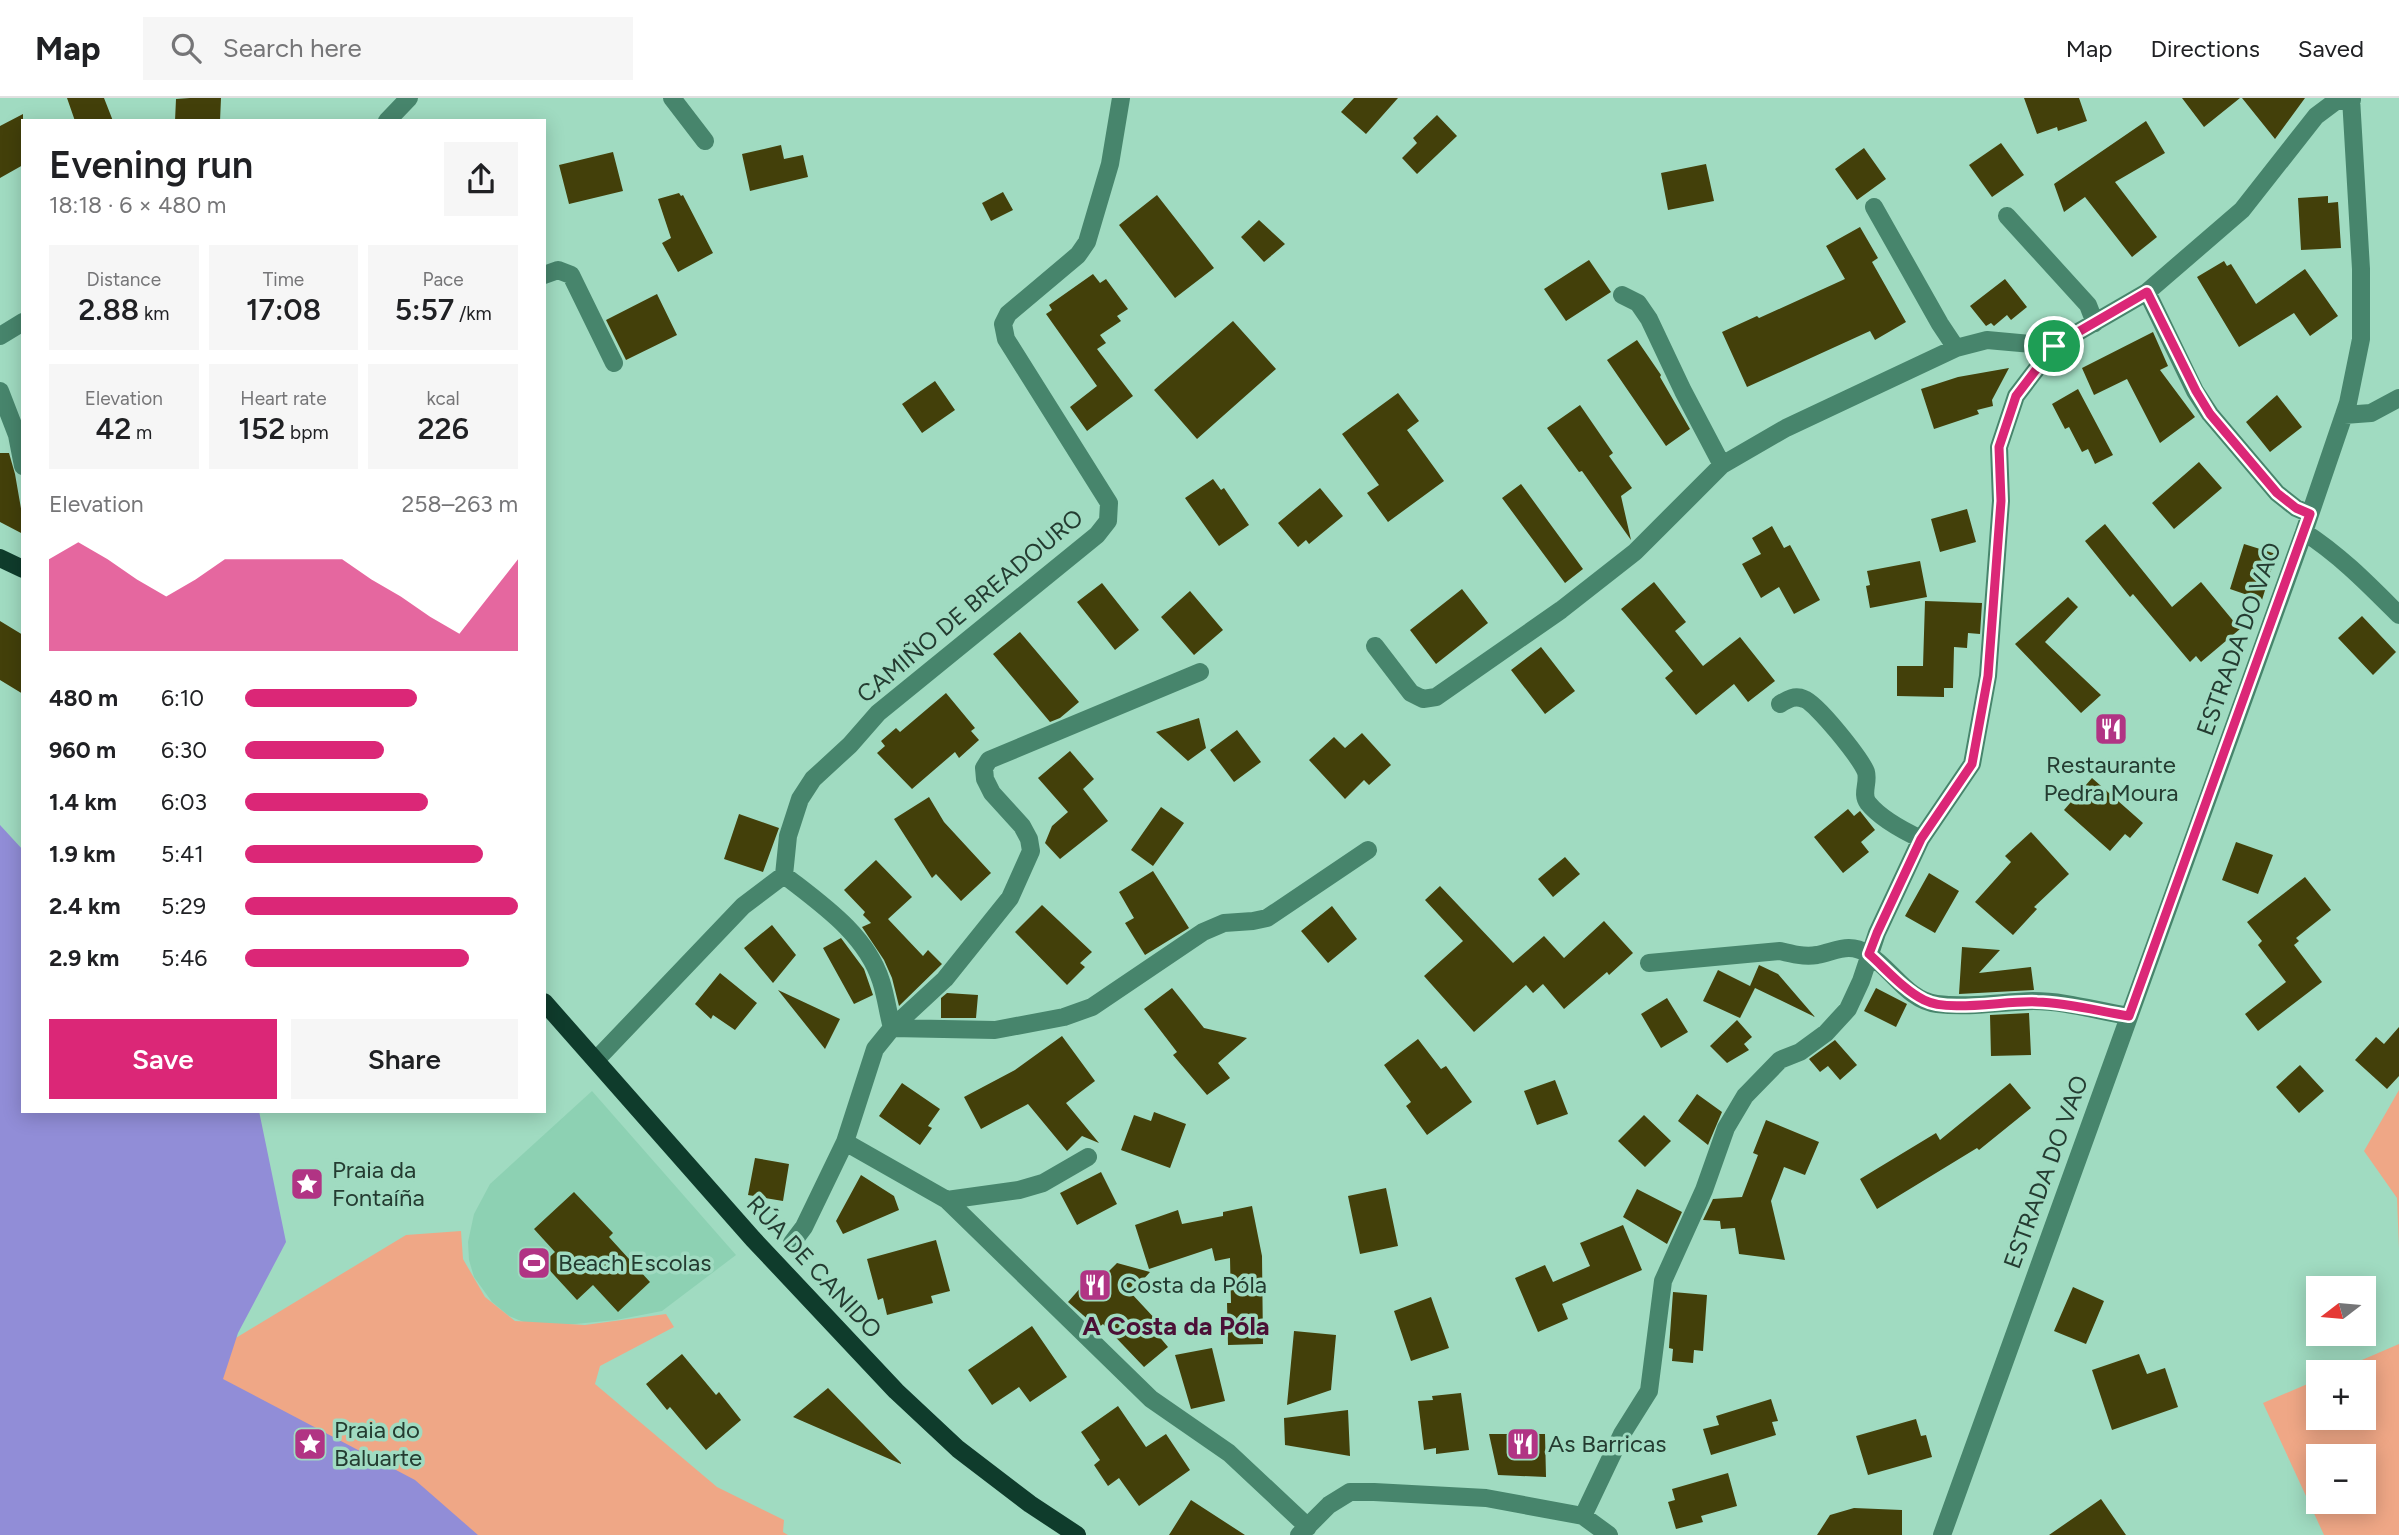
<!DOCTYPE html>
<html lang="en">
<head>
<meta charset="utf-8">
<style>
  :root { --surface:#fff; --page:#f6f6f6; --text:#202124; --muted:#757577; --line:#e0e0e0; --accent:#db2777 }
  body { margin:0; font-family:Figtree,sans-serif; background:var(--page); color:var(--text); height:100vh; display:flex; flex-direction:column; font-size:26px; white-space:nowrap }
  * { box-sizing:border-box; margin:0 }
  p { font-size:23px; color:var(--muted) }
  .icon { flex:none; width:38px; height:38px; fill:none; stroke:currentColor; stroke-width:2; stroke-linecap:round; stroke-linejoin:round }
  .map { position:relative; flex:1; overflow:hidden }
  .panel { position:absolute; left:21px; top:21px; width:525px; height:994px; display:flex; flex-direction:column; background:var(--surface); border-radius:0px; box-shadow:0 4px 18px #0003 }
  .panel>* { flex:none }
  .needle { width:46px; rotate:254deg }
  .controls { position:absolute; left:2306px; top:1178px; display:grid; gap:14px }
  .controls a { display:grid; place-items:center; width:70px; height:70px; border-radius:0px; background:var(--surface); box-shadow:0 4px 18px #0003; font-size:35px }
  .pin { position:absolute; display:grid; place-items:center; width:60px; height:60px; color:#fff; margin:-30px; border:4px solid #fff; border-radius:50%; box-shadow:0 2px 7px #0007 }
  .round { display:grid; place-items:center; flex:none; width:74px; height:74px; border-radius:0px; background:var(--page) }
  .headline { display:flex; align-items:center; justify-content:space-between; height:119px; padding:0 28px }
  h1 { font-size:38px; font-weight:600; line-height:52px }
  .metrics { display:grid; grid-template-columns:repeat(3,1fr); gap:10px; height:119px; padding:7px 28px }
  .metrics div { display:grid; align-content:center; border-radius:0px; background:var(--page); text-align:center }
  .metrics b { font-size:30px; font-weight:600 }
  .metrics small { font-size:19px; font-weight:400 }
  .metrics p { font-size:19px }
  .chart { height:196px; padding:14px 28px }
  .chart p { display:flex; justify-content:space-between }
  .chart svg { width:100%; height:126px; margin-top:7px; fill:var(--accent); opacity:.7 }
  .primary-button { display:flex; gap:14px; margin-top:auto; padding:14px 28px }
  .primary-button a { flex:1; height:80px; border-radius:0px; background:var(--accent); color:#fff; font-size:28px; font-weight:600; line-height:80px; text-align:center }
  .primary-button a+a { background:var(--page); color:var(--text) }
  ul { padding:0 28px; list-style:none; font-size:23px }
  li { display:grid; grid-template-columns:112px 84px 1fr; align-items:center; height:52px }
  li i { height:18px; border-radius:9px; background:var(--accent) }
  header { display:flex; align-items:center; gap:42px; box-sizing:border-box; height:98px; padding:0 35px; background:var(--surface); border-bottom:2px solid var(--line) }
  header strong { font-size:33px }
  nav { display:flex; gap:38px; margin-inline-start:auto; font-size:24px }
  .search { width:490px; height:63px; background:var(--page); display:flex; align-items:center; gap:18px; box-sizing:border-box; padding:0 24px; border-radius:0px; color:var(--muted); font-size:26px }
  .map>svg:first-child { display:block }
  .built { fill:#8dd1b3 }
  .green { fill:#efa786; fill-rule:evenodd }
  .water { fill:#918dd7 }
  .building { fill:#43400a }
  .lines { fill:none; stroke-linecap:round; stroke-linejoin:round }
  .minor { stroke:#47856c; stroke-width:18 }
  .major { stroke:#0f3c2c; stroke-width:18 }
  .route-casing { stroke:#fff; stroke-width:14 }
  .route { stroke:#db2777; stroke-width:9 }
  .labels { text-anchor:middle; stroke-width:7; stroke-linejoin:round; paint-order:stroke }
  .street-label { font-size:24px; fill:#243c31; stroke:#a0dbc1 }
  .poi-label { font-size:24px; fill:#243c31; stroke:#a0dbc1; text-anchor:start }
  .neighbourhood-label { font-size:26px; font-weight:bold; fill:#4b1036; stroke:#a0dbc1 }
</style>
</head>
<body>
<header>
<strong>Map</strong>
<div class="search"><svg class="icon" aria-label="search" viewBox="0 0 24 24"><circle cx="10" cy="10" r="6"/><path d="M15 15l6 6"/></svg>Search here</div>
<nav><a>Map</a><a>Directions</a><a>Saved</a></nav>
</header>
<div class="map">
<svg width="2399" height="1437" viewBox="0 0 2399 1437">
  <rect width="100%" height="100%" fill="#a0dbc1"/>
  <path class="built" d="M592,993L736,1157L662,1213L616,1222L575,1226L537,1228L526,1225L509,1218L492,1204L474,1179L469,1162L468,1144L474,1116L490,1086Z"/>
  <path class="green" d="M2399,992V1151L2397,1100L2364,1053Z
    M461,1133L463,1161L485,1199L515,1223L585,1227L666,1216L674,1229L600,1268L595,1286L717,1389L784,1422L783,1434L788,1437H133L77,1336L406,1137Z
    M2399,1246V1437H2324L2263,1305L2319,1281V1320H2364V1274H2334ZM2319,1358H2364V1404H2319Z"/>
  <path class="water" d="M0,727L23,752V1013H259L286,1144L238,1235L223,1281L415,1382L478,1437H0Z"/>
  <path class="building" d="M67,0H104L113,23H75Z
    M190,0H221L220,23H175L176,1Z
    M1354,0H1398L1366,36L1341,14Z
    M2024,0H2079L2087,23L2058,33L2057,29L2037,36Z
    M2182,0H2240L2204,29Z
    M2242,0H2305L2275,41Z
    M23,16V67L0,80V28Z
    M1437,17L1457,38L1417,76L1402,60L1417,45L1413,40Z
    M2146,23L2165,55L2115,84L2157,139L2132,159L2085,99L2064,114L2054,86Z
    M2001,45L2024,77L1992,99L1969,67Z
    M781,47L784,61L803,57L808,79L750,93L742,56Z
    M1864,50L1886,81L1857,102L1835,71Z
    M613,54L623,93L569,106L559,67Z
    M1706,66L1714,103L1668,112L1661,75Z
    M1003,94L1013,112L991,123L982,105Z
    M679,95L681,98L683,97L713,155L678,174L662,145L671,140L658,101Z
    M1157,97L1214,170L1175,200L1119,127Z
    M2328,98V105L2338,104L2341,150L2301,152L2298,100Z
    M1259,122L1285,146L1264,164L1241,139Z
    M1860,129L1878,160L1872,164L1906,224L1875,242L1870,233L1747,289L1722,234L1757,218L1759,220L1845,181L1826,148Z
    M1589,162L1611,194L1566,223L1544,191Z
    M2224,163L2227,168L2231,166L2256,206L2305,171L2338,218L2310,238L2294,215L2239,249L2197,179Z
    M1093,176L1100,185L1106,181L1128,211L1117,218L1121,223L1100,237L1106,245L1097,251L1133,298L1087,333L1070,309L1097,288L1046,216L1052,212L1049,207Z
    M2005,181L2027,209L2011,222L2007,217L1994,228L1991,225L1986,228L1970,208Z
    M657,196L677,237L626,262L606,222Z
    M1233,223L1276,271L1197,341L1154,292Z
    M2153,234L2168,268L2160,272L2195,319L2160,345L2127,281L2094,297L2082,270Z
    M1637,242L1661,277L1660,279L1690,331L1666,348L1607,262Z
    M2009,270L1992,302L1993,308L1977,312L1979,316L1934,331L1921,291L1958,279Z
    M935,283L955,312L922,335L902,306Z
    M2078,291L2113,357L2095,366L2088,351L2082,354L2069,329L2065,331L2052,306Z
    M1398,295L1419,323L1407,332L1444,383L1388,424L1367,395L1379,387L1342,336Z
    M2277,297L2302,329L2270,354L2246,324Z
    M1580,307L1613,355L1609,358L1632,390L1621,398L1631,442L1582,373L1579,374L1547,330Z
    M0,355H9L15,376L23,422V436L0,424Z
    M2199,364L2222,390L2174,431L2152,405Z
    M1213,381L1221,392L1224,390L1249,427L1219,448L1185,400Z
    M1521,386L1583,471L1565,485L1502,400Z
    M1320,390L1343,418L1309,446L1306,442L1298,449L1278,425Z
    M1967,411L1976,444L1940,454L1931,421Z
    M2105,426L2172,509L2201,484L2240,531L2201,564L2196,558L2190,564L2133,496L2130,499L2085,443Z
    M1772,428L1784,450L1790,447L1820,502L1794,516L1779,489L1761,500L1742,466L1761,456L1752,440Z
    M2244,446L2276,456L2262,502L2230,491Z
    M1920,463L1927,499L1870,510L1866,488L1870,487L1867,473Z
    M1654,484L1686,524L1675,533L1703,568L1740,539L1775,583L1748,604L1734,586L1696,617L1665,580L1673,573L1621,511Z
    M1102,485L1139,532L1115,552L1077,504Z
    M1462,491L1488,525L1436,566L1410,532Z
    M1190,493L1223,532L1194,557L1161,519Z
    M2068,499L2078,509L2045,544L2101,597L2081,615L2015,546Z
    M1925,503L1982,505L1980,536L1968,535L1967,550L1954,549L1953,590H1944V599L1897,598V568H1923Z
    M2362,518L2396,554L2373,577L2338,540Z
    M0,523L23,537V596L0,582Z
    M1020,534L1079,604L1060,620L1050,624L993,556Z
    M1541,549L1575,593L1545,616L1511,572Z
    M946,595L975,630L971,633L979,642L959,660L955,654L912,691L877,655L885,648L881,643L896,630L900,634Z
    M1199,620L1206,650L1188,663L1156,634Z
    M1237,632L1261,664L1234,684L1210,652Z
    M1362,635L1391,667L1369,687L1364,682L1345,701L1309,662L1334,639L1345,650Z
    M1070,653L1094,681L1083,691L1108,723L1060,761L1045,745L1052,728L1068,714L1038,680Z
    M2092,680L2143,725L2130,740L2125,736L2110,753L2064,712Z
    M929,699L944,724L991,775L961,803L936,776L932,780L894,721Z
    M1161,709L1184,725L1153,768L1131,752Z
    M1848,711L1854,718L1860,713L1875,732L1861,744L1869,754L1843,775L1814,739Z
    M739,716L779,730L763,774L724,761Z
    M2031,734L2069,776L2034,809L2037,811L2013,837L1975,804L2011,764L2005,758Z
    M2236,744L2273,757L2258,796L2222,782Z
    M1565,759L1580,776L1553,799L1538,781Z
    M876,762L912,799L888,821L923,858L928,852L942,866L899,908L892,880L884,862L862,829L871,825L863,817L865,814L844,792Z
    M1153,773L1189,830L1145,857L1125,825L1134,820L1119,794Z
    M1929,775L1959,793L1935,835L1905,818Z
    M2305,779L2331,812L2296,840L2299,843L2294,847L2322,884L2258,933L2245,916L2286,884L2258,847L2262,843L2247,824Z
    M1440,788L1513,865L1544,838L1564,860L1604,823L1633,855L1609,877L1607,874L1564,911L1543,886L1533,895L1526,887L1474,934L1424,878L1463,843L1425,802Z
    M1042,807L1092,854L1080,865L1085,869L1067,887L1015,834Z
    M1332,808L1357,841L1328,865L1301,833Z
    M772,827L796,857L773,885L744,850Z
    M841,840L864,871L873,897L854,906L823,850Z
    M1962,849L2000,852L1979,875L2031,869L2034,892L1959,896Z
    M1759,867L1778,876L1815,919L1755,890L1740,920L1703,903L1718,872L1750,888Z
    M720,875L757,905L735,932L713,917L711,921L695,906Z
    M1172,890L1204,930L1247,940L1218,965L1230,980L1207,997L1173,957L1177,954L1144,911Z
    M1876,890L1907,906L1896,929L1864,913Z
    M778,892L840,921L825,951Z
    M947,895L978,897L976,920H941V900Z
    M1667,900L1688,934L1661,950L1641,916Z
    M2029,915L2031,957L1991,958L1990,917Z
    M1737,922L1752,939L1744,946L1749,952L1727,965L1710,948Z
    M2399,929V978L2387,991L2355,962L2376,939L2384,946Z
    M1062,938L1095,983L1066,1005L1099,1045L1082,1038L1067,1053L1028,1006L981,1031L964,999L1015,972Z
    M1418,941L1441,971L1446,968L1472,1004L1427,1037L1406,1008L1411,1004L1384,967Z
    M1835,942L1857,967L1840,982L1828,968L1820,974L1809,961Z
    M2300,967L2324,993L2299,1015L2276,989Z
    M1555,982L1568,1016L1537,1027L1524,993Z
    M902,985L940,1011L928,1028L932,1030L920,1047L879,1018Z
    M2010,985L2031,1010L1979,1052L1977,1050L1877,1111L1860,1081L1936,1035L1940,1042Z
    M1697,996L1722,1014L1708,1047L1678,1023Z
    M1154,1014L1186,1026L1170,1070L1121,1052L1134,1017L1151,1023Z
    M1644,1017L1671,1043L1645,1069L1618,1043Z
    M1766,1022L1819,1044L1805,1077L1784,1069L1771,1103L1785,1162L1739,1156L1735,1130L1721,1131L1720,1123L1703,1122L1713,1101L1742,1099L1758,1057L1753,1055Z
    M755,1060L789,1066L783,1103L748,1097Z
    M1101,1074L1117,1106L1077,1127L1060,1095Z
    M861,1077L894,1098L899,1112L843,1136L836,1123Z
    M1386,1090L1398,1148L1360,1156L1348,1098Z
    M1637,1091L1682,1114L1667,1146L1623,1119Z
    M574,1094L613,1135L609,1139L650,1184L618,1214L593,1187L577,1202L543,1165L555,1154L534,1131Z
    M1252,1108L1262,1158L1263,1246L1228,1247L1227,1205H1231L1230,1160L1215,1163L1212,1150L1149,1171L1135,1127L1178,1112L1182,1126L1223,1118V1114Z
    M1623,1127L1642,1172L1562,1206L1568,1221L1538,1234L1515,1180L1545,1167L1553,1184L1590,1168L1580,1145Z
    M936,1142L950,1193L931,1198L933,1205L887,1217L883,1200L878,1202L867,1161Z
    M1117,1165L1150,1174L1131,1195L1158,1224L1152,1230L1168,1249L1144,1269L1103,1226L1098,1230L1068,1204L1090,1179L1096,1186Z
    M2073,1189L2104,1203L2086,1246L2054,1233Z
    M1673,1194L1707,1197L1703,1253L1694,1252L1693,1265L1672,1263L1673,1251L1669,1250Z
    M1431,1199L1449,1250L1411,1263L1394,1213Z
    M1032,1228L1067,1279L1030,1304L1019,1289L992,1307L968,1272Z
    M1294,1233L1336,1237L1331,1292L1287,1307Z
    M1212,1250L1225,1303L1191,1311L1175,1257Z
    M682,1256L716,1297L719,1294L741,1322L706,1352L670,1309L667,1312L646,1286Z
    M2139,1256L2147,1276L2165,1270L2178,1309L2112,1332L2092,1272Z
    M828,1290L901,1365V1366L793,1319Z
    M1461,1295L1469,1352L1436,1356V1350L1424,1352L1418,1303L1433,1302L1432,1298Z
    M1771,1301L1778,1323L1772,1324L1776,1337L1711,1357L1703,1331L1719,1327L1716,1318Z
    M1118,1308L1146,1349L1166,1336L1190,1372L1139,1408L1119,1380L1108,1388L1094,1367L1100,1362L1081,1334Z
    M1348,1312L1350,1358L1285,1347L1284,1320Z
    M1916,1321L1921,1338L1926,1337L1932,1359L1868,1377L1856,1338Z
    M1489,1336H1545L1546,1379L1498,1377Z
    M1728,1375L1737,1408L1701,1418L1703,1424L1676,1431L1668,1404L1675,1402L1672,1391Z
    M2101,1401L2126,1437H2049Z
    M1191,1402L1245,1437H1169Z
    M1854,1410L1902,1412V1437H1817L1830,1417Z"/>
  <g class="lines">
    <path class="minor" d="M672,0L705,43
      M387,23L409,0
      M1874,109L1940,226L1956,250
      M2007,118L2088,207L2095,225
      M544,177L558,172L571,177L614,265
      M2147,194L2195,293L2210,316L2277,395L2296,410L2310,416
      M1622,197L1638,205L1649,221L1683,293L1722,367
      M0,238L23,224
      M0,293L17,337L23,368
      M2344,317L2371,315L2399,300
      M2304,434C2340,457 2369,487 2399,517
      M1375,548L1411,595L1423,601L1436,599L1561,512L1635,454L1722,367L1786,330L1956,250L1987,242L2054,248L2147,194L2242,112L2316,18L2336,3L2352,2
      M1200,574L989,662L984,670L985,681L992,695L1022,728L1029,741L1031,753L1010,800L945,881L892,930L875,951L845,1044L947,1102L1151,1301L1229,1355L1308,1429
      M1780,606C1788,601 1795,597 1804,601C1817,605 1861,661 1866,674C1869,685 1861,696 1868,705C1880,720 1904,733 1921,741
      M784,777C821,806 866,836 881,883C886,898 888,915 892,930
      M1649,865L1780,853C1792,856 1804,859 1817,857C1837,853 1849,844 1868,856C1891,870 1908,903 1937,906C1969,910 2001,904 2033,903C2066,903 2097,913 2129,918
      M892,930L995,932L1064,919L1092,909L1203,834L1224,825L1253,823L1267,820L1368,752
      M596,962L743,808L784,777L788,738L800,701L813,681L850,647L878,615L1097,437L1108,423L1109,405L1006,241L1003,226L1008,216L1078,157L1087,144L1110,66L1121,0
      M947,1102L1019,1092L1043,1085L1088,1059
      M792,1145L804,1129L845,1044
      M1583,1418L1622,1336L1649,1293L1663,1183L1704,1092L1726,1030L1745,998L1780,962L1800,954L1826,935L1848,911L1861,883L1877,835L1921,741L1972,666L1988,578L2001,403L1999,349L2016,298L2054,248
      M1299,1437L1329,1407L1350,1394H1374L1486,1400L1583,1418L1609,1437
      M1942,1437L2304,434L2348,305L2361,241V171L2351,0"/>
    <path class="major" d="M0,460L23,471
      M544,904L753,1141L896,1293L958,1351L1030,1406L1077,1437"/>
  </g>
  <g class="lines">
    <defs>
      <path id="route" d="M2147,194L2196,293L2210,316L2277,395L2296,410L2310,416L2129,918C2098,913 2069,905 2037,904C2007,902 1949,915 1924,902C1904,892 1886,871 1869,856L1877,835L1921,741L1972,666L1988,578L2001,403L1999,349L2016,298L2054,248Z"/>
    </defs>
    <use href="#route" class="route-casing"/>
    <use href="#route" class="route"/>
  </g>
  <defs>
    <symbol id="restaurant-square" viewBox="-11 -11 22 22"><rect x="-9" y="-9" width="18" height="18" rx="4" fill="#b13484" stroke="#a0dbc1"/><path d="M-5-6h1v4h1v-4h1v4h1v-4h1v5L-1.5 .5V6h-2V.5L-5-1ZM5-6V6H3V1.5H1.5Q1.5-4 5-6Z" fill="#fff"/></symbol>
    <symbol id="sight-square" viewBox="-11 -11 22 22"><rect x="-9" y="-9" width="18" height="18" rx="4" fill="#b13484" stroke="#a0dbc1"/><path d="M0-6L1.8-2.2L6-1.7L2.9 1.2L3.7 5.4L0 3.3L-3.7 5.4L-2.9 1.2L-6-1.7L-1.8-2.2Z" fill="#fff"/></symbol>
    <symbol id="stadium-square" viewBox="-11 -11 22 22"><rect x="-9" y="-9" width="18" height="18" rx="4" fill="#b13484" stroke="#a0dbc1"/><path d="M0-5a6.5 5 0 1 0 0 10a6.5 5 0 1 0 0-10ZM-3.5-1.8h7v3.6h-7Z" fill="#fff"/></symbol>
  </defs>
  <g fill-rule="evenodd">
    <use href="#restaurant-square" x="2092" y="612" width="38" height="38"/>
    <use href="#sight-square" x="288" y="1067" width="38" height="38"/>
    <use href="#stadium-square" x="515" y="1146" width="38" height="38"/>
    <use href="#restaurant-square" x="1076" y="1168" width="38" height="38"/>
    <use href="#sight-square" x="291" y="1327" width="38" height="38"/>
    <use href="#restaurant-square" x="1504" y="1327" width="38" height="38"/>
  </g>
  <g class="labels">
    <g class="street-label">
      <text transform="translate(970 508) rotate(-40)" y="8">CAMIÑO DE BREADOURO</text>
      <text transform="translate(2239 541) rotate(-70)" y="8">ESTRADA DO VAO</text>
      <text transform="translate(2046 1074) rotate(-70)" y="8">ESTRADA DO VAO</text>
      <text transform="translate(814 1169) rotate(47)" y="8">RÚA DE CANIDO</text>
    </g>
    <g class="poi-label">
      <text x="2111" y="675" text-anchor="middle">Restaurante<tspan x="2111" dy="28">Pedra Moura</tspan></text>
      <text x="332" y="1080">Praia da<tspan x="332" dy="28">Fontaíña</tspan></text>
      <text x="558" y="1173">Beach Escolas</text>
      <text x="1120" y="1195">Costa da Póla</text>
      <text x="334" y="1340">Praia do<tspan x="334" dy="28">Baluarte</tspan></text>
      <text x="1548" y="1354">As Barricas</text>
    </g>
    <g class="neighbourhood-label">
      <text x="1176" y="1237">A Costa da Póla</text>
    </g>
  </g>
</svg>
<div class="controls">
<a><svg class="needle" viewBox="-14 -14 28 28"><path d="M0-13l5 13h-10z" fill="#e53935"/><path d="M0 13l5-13h-10z" fill="#757577"/></svg></a>
<a>+</a>
<a>−</a>
</div>
<div class="pin" style="left:2054px;top:248px;background:#1e9e55"><svg class="icon" aria-label="arrive" viewBox="0 0 24 24"><path d="M6 21V4h12l-3 4 3 4H6"/></svg></div>
<section class="panel">
<div class="headline"><div><h1>Evening run</h1><p>18:18 · 6 × 480 m</p></div><a class="round"><svg class="icon" aria-label="share" viewBox="0 0 24 24"><path d="M12 15V3M7 8l5-5 5 5M5 13v7h14v-7"/></svg></a></div>
<div class="metrics">
<div><p>Distance</p><b>2.88<small> km</small></b></div>
<div><p>Time</p><b>17:08</b></div>
<div><p>Pace</p><b>5:57<small> /km</small></b></div>
</div>
<div class="metrics">
<div><p>Elevation</p><b>42<small> m</small></b></div>
<div><p>Heart rate</p><b>152<small> bpm</small></b></div>
<div><p>kcal</p><b>226</b></div>
</div>
<div class="chart"><p><span>Elevation</span>258–263 m</p>
<svg viewBox="0 0 160 44" preserveAspectRatio="none"><path d="M0 44V12L10 6L20 12L30 19L40 25L50 19L60 12L70 12L80 12L90 12L100 12L110 19L120 25L130 32L140 38L150 25L160 12V44z"/></svg>
</div>
<ul>
<li><b>480 m</b>6:10<i style="width:63%"></i></li>
<li><b>960 m</b>6:30<i style="width:51%"></i></li>
<li><b>1.4 km</b>6:03<i style="width:67%"></i></li>
<li><b>1.9 km</b>5:41<i style="width:87%"></i></li>
<li><b>2.4 km</b>5:29<i style="width:100%"></i></li>
<li><b>2.9 km</b>5:46<i style="width:82%"></i></li>
</ul>
<div class="primary-button"><a>Save</a><a>Share</a></div>
</section>
</div>
</body>
</html>
